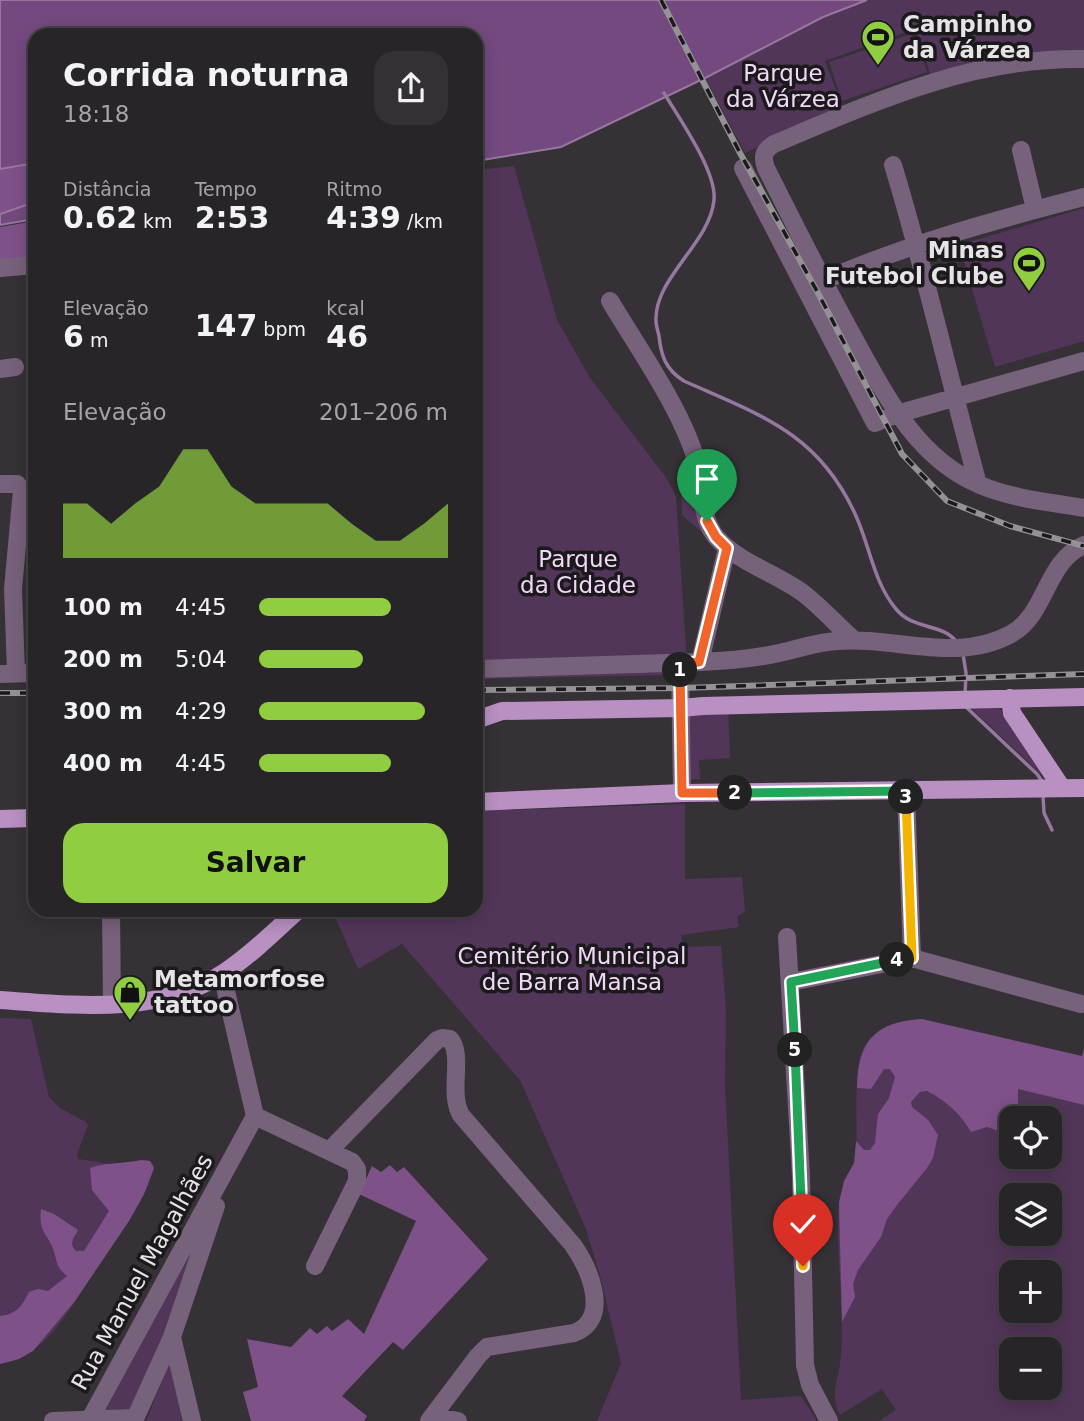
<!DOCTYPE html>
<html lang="pt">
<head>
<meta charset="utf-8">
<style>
  :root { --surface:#282528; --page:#343134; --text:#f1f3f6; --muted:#a5a5a8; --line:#444245; --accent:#91cd40 }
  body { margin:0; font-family:"DejaVu Sans",sans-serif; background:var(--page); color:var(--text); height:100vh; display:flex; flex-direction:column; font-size:26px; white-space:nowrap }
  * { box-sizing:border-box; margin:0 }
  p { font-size:23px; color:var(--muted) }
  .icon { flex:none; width:38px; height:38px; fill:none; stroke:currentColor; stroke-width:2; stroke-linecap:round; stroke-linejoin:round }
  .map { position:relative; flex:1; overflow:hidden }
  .side { position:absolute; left:28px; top:28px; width:455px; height:889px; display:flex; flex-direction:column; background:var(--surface); border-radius:21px; box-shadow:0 4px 18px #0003,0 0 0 2px var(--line) }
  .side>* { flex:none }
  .buttons { position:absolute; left:999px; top:1106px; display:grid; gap:14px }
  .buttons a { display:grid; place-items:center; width:63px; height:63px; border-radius:14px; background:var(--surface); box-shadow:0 4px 18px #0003,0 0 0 2px var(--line); font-size:35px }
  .pin { position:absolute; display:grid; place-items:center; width:60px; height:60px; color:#fff; margin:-72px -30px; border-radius:50% 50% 50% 0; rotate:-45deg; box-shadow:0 0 7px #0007 }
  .pin .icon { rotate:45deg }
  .km { position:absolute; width:35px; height:35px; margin:-18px; border-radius:50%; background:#222; color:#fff; font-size:19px; line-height:35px; text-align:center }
  .round { display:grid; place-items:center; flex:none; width:74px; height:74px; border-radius:21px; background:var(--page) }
  .overview { display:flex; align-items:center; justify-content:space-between; height:119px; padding:0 35px }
  h1 { font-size:32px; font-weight:600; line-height:52px }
  .metrics { display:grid; grid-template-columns:repeat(3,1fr); gap:10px; height:119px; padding:7px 35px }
  .metrics div { display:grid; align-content:center }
  .metrics b { font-size:30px; font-weight:600 }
  .metrics small { font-size:19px; font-weight:400 }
  .metrics p { font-size:19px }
  .chart { height:196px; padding:14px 35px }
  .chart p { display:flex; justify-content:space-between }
  .chart svg { width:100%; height:126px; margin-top:7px; fill:var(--accent); opacity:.7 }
  .action { display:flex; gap:14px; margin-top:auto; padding:14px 35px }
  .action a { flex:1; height:80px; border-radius:21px; background:var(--accent); color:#111; font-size:28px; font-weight:600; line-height:80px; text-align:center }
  ul { padding:0 35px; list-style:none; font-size:23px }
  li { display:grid; grid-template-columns:112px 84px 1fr; align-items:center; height:52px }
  li i { height:18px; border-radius:9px; background:var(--accent) }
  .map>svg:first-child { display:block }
  .green { fill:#523659; fill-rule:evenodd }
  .forest { fill:#7e5189 }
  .water { fill:#74497f; stroke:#96789e; stroke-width:2 }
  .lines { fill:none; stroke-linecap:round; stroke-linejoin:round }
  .stream { stroke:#96789e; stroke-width:3.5 }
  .minor { stroke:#76627a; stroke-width:18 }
  .major { stroke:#b890c2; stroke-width:18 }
  .rail-casing { stroke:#949295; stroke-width:6 }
  .rail { stroke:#1b191c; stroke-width:3.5; stroke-dasharray:10; stroke-linecap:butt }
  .split-1-casing { stroke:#fff; stroke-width:14 }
  .split-2-casing { stroke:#fff; stroke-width:14 }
  .split-3-casing { stroke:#fff; stroke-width:14 }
  .split-4-casing { stroke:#fff; stroke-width:14 }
  .split-5-casing { stroke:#fff; stroke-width:14 }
  .split-6-casing { stroke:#fff; stroke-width:14 }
  .split-7-casing { stroke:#fff; stroke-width:14 }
  .split-1 { stroke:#f0652b; stroke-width:9 }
  .split-2 { stroke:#f0652b; stroke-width:9 }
  .split-3 { stroke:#22a559; stroke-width:9 }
  .split-4 { stroke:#f5b400; stroke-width:9 }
  .split-5 { stroke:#22a559; stroke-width:9 }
  .split-6 { stroke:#22a559; stroke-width:9 }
  .split-7 { stroke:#f5b400; stroke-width:9 }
  .labels { text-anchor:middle; stroke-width:7; stroke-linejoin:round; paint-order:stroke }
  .poi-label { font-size:23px; font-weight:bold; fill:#e6e4e7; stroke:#1b191c; text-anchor:start }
  .park-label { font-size:23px; fill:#f2d8f8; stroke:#1b191c }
  .street-label { font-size:23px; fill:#e6e4e7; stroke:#1b191c }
</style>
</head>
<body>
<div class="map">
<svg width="1084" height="1421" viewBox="0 0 1084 1421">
  <rect width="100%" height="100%" fill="#353136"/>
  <path class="green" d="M867,0H1084V57L932,79L915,29L825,61L843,108L745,153L705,78L823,17Z
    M914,33L927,72L842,101L829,62Z
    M514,166L557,320L590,378L665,476L676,496L687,664L670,675L476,679V170Z
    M1084,208V341L995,367L959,245Z
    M688,445L705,535L682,515L681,479Z
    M728,704L730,758L699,760L700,779L687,780L684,706Z
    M997,704L1045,778L969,706Z
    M685,804V879L742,877L745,912L737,916L739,927L682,935L681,947L721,946L726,1010L725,1083L741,1400L801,1396L817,1421H597L621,1363L600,1276L586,1229L520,1080L402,944L358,969L332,910H476V811Z
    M0,1018L31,1019L49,1097L60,1108L86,1122L88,1125L77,1154L78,1159L111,1164L147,1160L153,1164L154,1168C144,1205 118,1236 97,1267C79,1295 61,1328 35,1349C25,1357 12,1362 0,1364Z
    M922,1019L999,1084L1084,1105V1421H879L896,1410L882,1389L840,1415C830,1395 837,1384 840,1364C846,1311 835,1257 839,1204C840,1185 854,1172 856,1154C858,1128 853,1069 863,1049C874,1027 899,1020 922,1019ZM1012,1118H1050V1157H1012ZM1012,1195H1050V1234H1012ZM1012,1272H1050V1311H1012ZM1012,1349H1050V1388H1012Z
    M209,1210L135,1418L90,1419Z
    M172,1357L182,1421H146Z"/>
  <path class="forest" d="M35,163V202L0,214V169Z
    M35,221V263L0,266V227Z
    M922,1019L1082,1056L1084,1049V1105L1018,1089V1118H1012L1011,1135L987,1127L971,1132C961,1114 945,1100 927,1091L920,1092L911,1102L912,1107L928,1120L938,1135L933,1158L927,1168L897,1205L887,1219L881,1237L858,1270L853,1284L855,1297L842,1322L839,1203L844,1181L854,1163L856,1141L864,1150H870L875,1143L878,1114L889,1098L895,1077L890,1069H884L871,1089L857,1088C858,1042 874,1022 922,1019Z
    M141,1160L150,1161L154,1168L144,1194L129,1221L75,1301L33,1351L19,1359L0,1364V1316C17,1314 22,1306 29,1292L38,1289L48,1291L67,1276C56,1266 58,1265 54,1252C49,1234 38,1234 41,1209L54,1214L78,1230C74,1238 68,1243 76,1251H84L109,1211L92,1190L90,1168C106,1162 124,1164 141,1160Z
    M390,1165L397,1172L404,1167L488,1259L403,1350L393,1342L342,1396L367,1416L364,1421H251L243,1392L258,1387L247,1339L291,1347L310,1328L317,1334L327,1326L332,1331L348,1319L364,1334L416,1221L359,1194L372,1166L381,1172Z"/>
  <path class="water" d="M0,0H867L823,17L705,78L561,147L476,161V35H35V163L0,169Z
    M35,202V219L0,225V214Z"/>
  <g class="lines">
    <path class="stream" d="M664,93C679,118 717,172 714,200C710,243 654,278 656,321C656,326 658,331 659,336C661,356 666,370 684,381C760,415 819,433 856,516C870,547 874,583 896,609C913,630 941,623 956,641
      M963,654L966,673L965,695
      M965,706L1037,774L1042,781
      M1043,796L1044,813L1052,830"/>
    <path class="minor" d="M1084,59C972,57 874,102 774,144C763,151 762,157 766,168C793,222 820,276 849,329C882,388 913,457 980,485C1013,499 1049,502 1084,508
      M1021,150L1035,209
      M893,165C925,270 949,378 978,484
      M743,168L875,423L897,414L1084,361
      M0,268L35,265
      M823,281C907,244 995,220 1084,197
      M610,301C640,351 683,411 698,466C704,490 700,519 717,538C739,563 776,573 803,593C821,607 837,625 854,640
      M0,369L15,367
      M0,484H17L22,490L13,589L16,673
      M700,662C727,661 753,659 779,653C798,649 817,642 837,641C895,636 956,664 1011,634C1047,614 1045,562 1084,545
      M680,664L682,793
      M476,669L700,662L727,548
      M0,674L35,673
      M906,791L912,958
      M111,910L112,1004
      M787,937L801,1176L805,1365L810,1385L829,1421
      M222,974L255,1116
      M791,982L912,958L1081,1004
      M255,1116L352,1162L357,1169V1181L315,1266
      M329,1151L437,1040L442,1038L450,1039C464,1055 448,1093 461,1115L573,1245C589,1268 612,1319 574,1333L487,1347L478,1356L429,1421
      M172,1337L192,1421
      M433,1416L458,1421
      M90,1419L255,1116
      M53,1421L135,1418
      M134,1421L172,1337L216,1206"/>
    <path class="major" d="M1010,698L1012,713L1062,788
      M476,720L502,711L681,708L703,706L1084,697
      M476,802L682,793L1084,788
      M0,819L35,818
      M0,1000C74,1005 159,1016 225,972C251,955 275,931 298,910"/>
    <defs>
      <path id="rail" d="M661,0L740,153L818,293L902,454L947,501L1010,526L1084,546
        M476,690L682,688L1084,674
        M0,693H35"/>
    </defs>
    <use href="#rail" class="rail-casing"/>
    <use href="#rail" class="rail"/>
  </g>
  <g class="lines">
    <defs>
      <path id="split-1" d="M680,670V664L699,662L727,548L716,537L707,521"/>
      <path id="split-2" d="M680,670L682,793H735"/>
      <path id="split-3" d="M735,793L906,791V797"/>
      <path id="split-4" d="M897,960L912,958L906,797"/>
      <path id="split-5" d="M795,1050L791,982L897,960"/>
      <path id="split-6" d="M795,1050L802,1227"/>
      <path id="split-7" d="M802,1227L803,1266"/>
    </defs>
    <use href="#split-1" class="split-1-casing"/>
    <use href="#split-2" class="split-2-casing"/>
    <use href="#split-3" class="split-3-casing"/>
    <use href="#split-4" class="split-4-casing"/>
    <use href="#split-5" class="split-5-casing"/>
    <use href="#split-6" class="split-6-casing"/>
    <use href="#split-7" class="split-7-casing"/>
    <use href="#split-1" class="split-1"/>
    <use href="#split-2" class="split-2"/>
    <use href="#split-3" class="split-3"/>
    <use href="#split-4" class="split-4"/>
    <use href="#split-5" class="split-5"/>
    <use href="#split-6" class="split-6"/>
    <use href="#split-7" class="split-7"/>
  </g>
  <defs>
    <symbol id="stadium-pin" viewBox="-11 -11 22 30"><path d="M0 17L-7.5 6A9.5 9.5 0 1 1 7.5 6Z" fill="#91cd40" stroke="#1b191c"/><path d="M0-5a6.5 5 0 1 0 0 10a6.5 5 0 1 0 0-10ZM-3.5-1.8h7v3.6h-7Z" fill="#111"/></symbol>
    <symbol id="shop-pin" viewBox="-11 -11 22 30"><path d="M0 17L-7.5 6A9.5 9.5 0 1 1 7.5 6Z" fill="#91cd40" stroke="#1b191c"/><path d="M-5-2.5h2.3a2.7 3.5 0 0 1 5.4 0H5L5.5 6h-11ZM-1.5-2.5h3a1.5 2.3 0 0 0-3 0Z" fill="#111"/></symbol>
  </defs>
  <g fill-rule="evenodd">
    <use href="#stadium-pin" x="859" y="18" width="38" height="52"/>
    <use href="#stadium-pin" x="1010" y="244" width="38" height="52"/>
    <use href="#shop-pin" x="111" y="973" width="38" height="52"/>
  </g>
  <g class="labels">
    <g class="poi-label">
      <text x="903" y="32">Campinho<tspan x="903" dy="26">da Várzea</tspan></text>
      <text x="1004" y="258" text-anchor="end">Minas<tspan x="1004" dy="26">Futebol Clube</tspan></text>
      <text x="154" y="987">Metamorfose<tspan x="154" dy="26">tattoo</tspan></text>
    </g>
    <g class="park-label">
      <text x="783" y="81">Parque<tspan x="783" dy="26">da Várzea</tspan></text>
      <text x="578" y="567">Parque<tspan x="578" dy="26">da Cidade</tspan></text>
      <text x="572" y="964">Cemitério Municipal<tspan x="572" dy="26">de Barra Mansa</tspan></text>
    </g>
    <g class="street-label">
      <text transform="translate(142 1272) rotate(-61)" y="8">Rua Manuel Magalhães</text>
    </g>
  </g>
</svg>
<div class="buttons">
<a><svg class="icon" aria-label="locate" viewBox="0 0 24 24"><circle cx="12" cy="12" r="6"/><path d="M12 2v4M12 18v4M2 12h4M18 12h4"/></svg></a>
<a><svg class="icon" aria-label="layers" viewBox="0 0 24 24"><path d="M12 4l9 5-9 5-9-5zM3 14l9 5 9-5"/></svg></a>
<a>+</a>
<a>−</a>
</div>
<div class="pin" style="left:707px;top:521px;background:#1e9e55"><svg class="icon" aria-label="arrive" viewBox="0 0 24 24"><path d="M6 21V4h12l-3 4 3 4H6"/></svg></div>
<div class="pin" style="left:803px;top:1266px;background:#d93025"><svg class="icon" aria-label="check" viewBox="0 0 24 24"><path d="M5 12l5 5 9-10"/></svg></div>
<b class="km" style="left:680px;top:670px">1</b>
<b class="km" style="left:735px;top:793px">2</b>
<b class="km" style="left:906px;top:797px">3</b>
<b class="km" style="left:897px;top:960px">4</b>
<b class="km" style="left:795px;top:1050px">5</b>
<section class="side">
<div class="overview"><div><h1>Corrida noturna</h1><p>18:18</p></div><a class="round"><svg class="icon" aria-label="share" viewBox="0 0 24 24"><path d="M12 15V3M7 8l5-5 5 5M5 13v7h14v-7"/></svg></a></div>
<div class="metrics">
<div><p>Distância</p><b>0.62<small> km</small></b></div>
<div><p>Tempo</p><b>2:53</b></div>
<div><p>Ritmo</p><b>4:39<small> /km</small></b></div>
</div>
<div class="metrics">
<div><p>Elevação</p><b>6<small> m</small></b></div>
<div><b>147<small> bpm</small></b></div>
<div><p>kcal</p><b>46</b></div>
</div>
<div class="chart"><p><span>Elevação</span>201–206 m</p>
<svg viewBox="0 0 160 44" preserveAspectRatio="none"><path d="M0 44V25L10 25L20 32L30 25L40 19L50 6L60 6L70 19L80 25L90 25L100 25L110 25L120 32L130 38L140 38L150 32L160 25V44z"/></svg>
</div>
<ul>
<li><b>100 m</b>4:45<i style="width:70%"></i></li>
<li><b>200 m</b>5:04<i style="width:55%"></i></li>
<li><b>300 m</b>4:29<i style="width:88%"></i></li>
<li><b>400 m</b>4:45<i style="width:70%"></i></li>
</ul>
<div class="action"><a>Salvar</a></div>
</section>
</div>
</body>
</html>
